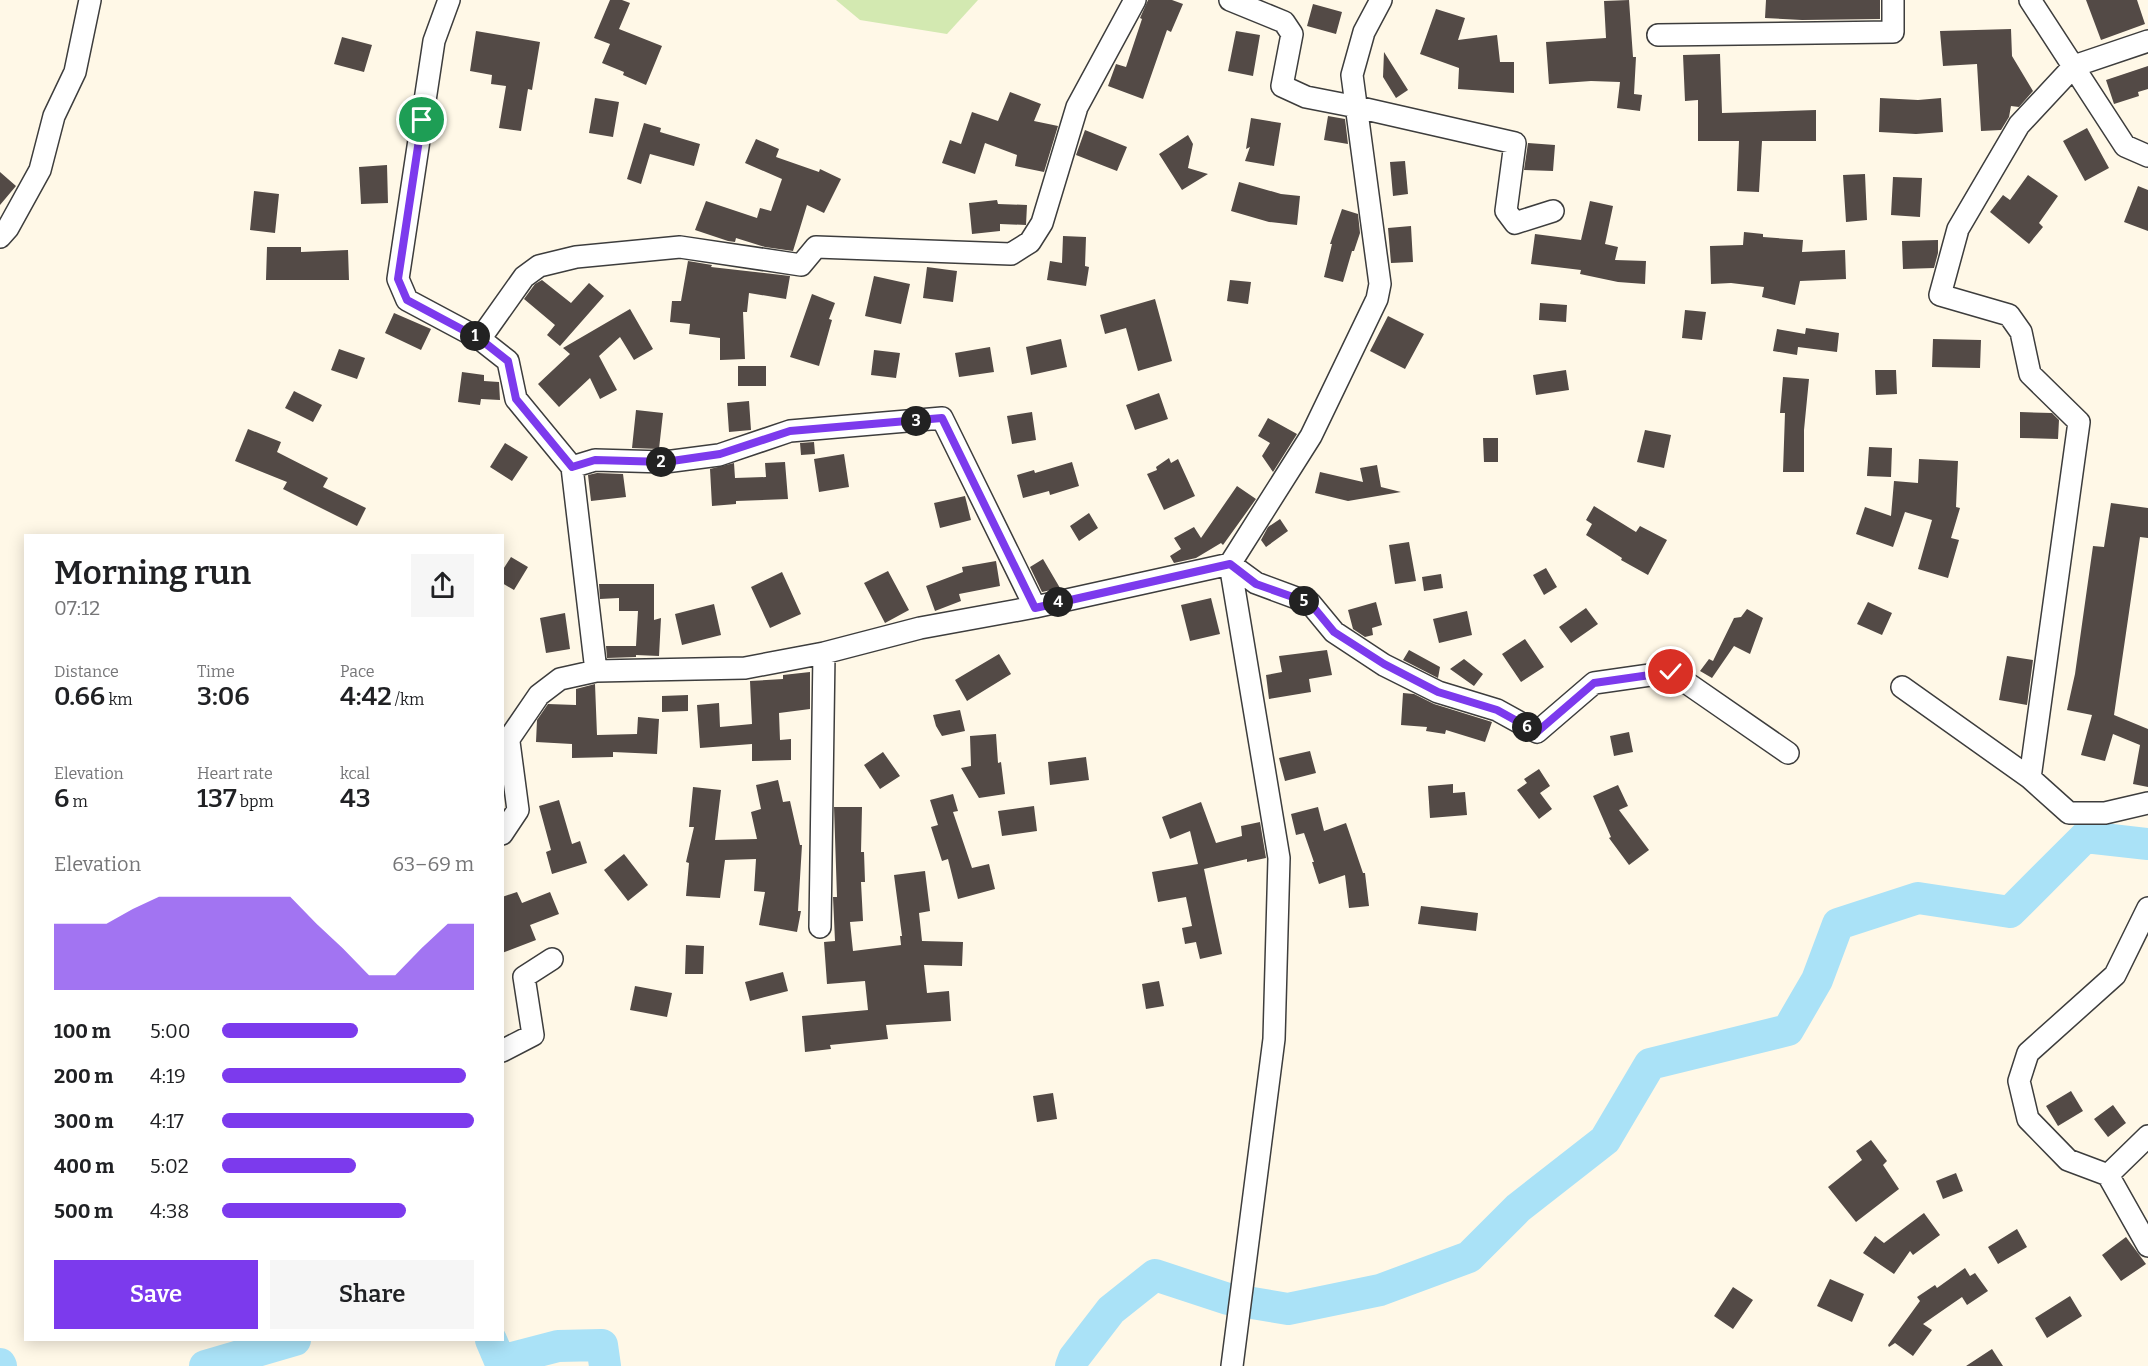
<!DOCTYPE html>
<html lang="en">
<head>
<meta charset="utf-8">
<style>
  :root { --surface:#fff; --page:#f6f6f6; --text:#202124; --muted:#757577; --accent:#7c3aed }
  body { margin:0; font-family:Bitter,serif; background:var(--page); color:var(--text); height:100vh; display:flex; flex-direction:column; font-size:22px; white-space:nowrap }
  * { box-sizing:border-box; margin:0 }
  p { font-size:20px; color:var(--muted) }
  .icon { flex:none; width:33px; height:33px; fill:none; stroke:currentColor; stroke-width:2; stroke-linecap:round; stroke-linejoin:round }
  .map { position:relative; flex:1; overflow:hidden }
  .details { position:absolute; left:24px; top:534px; width:480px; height:807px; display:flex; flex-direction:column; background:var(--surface); border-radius:0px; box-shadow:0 3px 15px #0003 }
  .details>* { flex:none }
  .pin { position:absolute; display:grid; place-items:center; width:51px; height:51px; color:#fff; margin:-26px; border:3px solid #fff; border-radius:50%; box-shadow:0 2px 6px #0007 }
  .km { position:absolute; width:30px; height:30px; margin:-15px; border-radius:50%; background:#222; color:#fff; font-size:16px; line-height:30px; text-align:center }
  .round { display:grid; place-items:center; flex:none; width:63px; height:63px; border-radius:0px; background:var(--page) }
  .overview { display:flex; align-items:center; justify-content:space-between; height:102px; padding:0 30px }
  h1 { font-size:33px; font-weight:600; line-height:45px }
  .stats { display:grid; grid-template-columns:repeat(3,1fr); gap:9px; height:102px; padding:6px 30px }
  .stats div { display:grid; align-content:center }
  .stats b { font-size:26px; font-weight:600 }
  .stats small { font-size:16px; font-weight:400 }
  .stats p { font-size:16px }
  .chart { height:168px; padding:12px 30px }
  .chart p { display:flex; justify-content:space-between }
  .chart svg { width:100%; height:108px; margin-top:6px; fill:var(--accent); opacity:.7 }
  .primary-button { display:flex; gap:12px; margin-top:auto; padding:12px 30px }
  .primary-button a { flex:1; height:69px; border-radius:0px; background:var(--accent); color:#fff; font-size:24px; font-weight:600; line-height:69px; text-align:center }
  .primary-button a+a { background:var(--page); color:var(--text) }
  ul { padding:0 30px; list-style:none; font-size:20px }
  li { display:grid; grid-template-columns:96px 72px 1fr; align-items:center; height:45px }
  li i { height:15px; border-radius:8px; background:var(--accent) }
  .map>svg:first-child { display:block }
  .park { fill:#d3e9b1 }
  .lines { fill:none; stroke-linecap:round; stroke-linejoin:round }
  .river { stroke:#aae2f7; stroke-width:32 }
  .building { fill:#534a46 }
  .street-casing { stroke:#3d3d3d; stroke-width:24 }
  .street { stroke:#fff; stroke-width:21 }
  .route-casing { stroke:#fff; stroke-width:12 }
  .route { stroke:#7c3aed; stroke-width:8 }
</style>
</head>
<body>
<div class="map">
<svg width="2148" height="1366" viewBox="0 0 2148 1366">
  <rect width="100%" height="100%" fill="#fff8e7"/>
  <path class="park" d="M836,0H978L947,34L860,20Z"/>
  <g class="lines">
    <path class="river" d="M491,1340L500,1361L558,1346L602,1345L605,1366
      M0,1364L1,1366
      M205,1366L295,1340
      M1071,1366L1074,1358L1111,1310L1155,1275L1228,1299L1288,1309L1380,1290L1469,1257L1518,1208L1605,1140L1650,1064L1788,1030L1817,980L1838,924L1918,898L2010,912L2085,837L2148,844"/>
  </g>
  <path class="building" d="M610,0H622L630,3L619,29L662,46L646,85L623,75L624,72L602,63L610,44L594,38Z
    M1148,0H1172L1183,4L1171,32L1167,30L1143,99L1108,86L1116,64L1126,67L1142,19L1140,18Z
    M1629,0L1633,57H1636L1634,94L1642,95L1640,111L1617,108L1620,82L1591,81L1549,84L1546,42L1606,38L1604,1Z
    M1766,0H1880V19L1802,20L1765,18Z
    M2086,0H2137L2145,24L2101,40Z
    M1313,4L1342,12L1336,34L1307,26Z
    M1436,9L1465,18L1458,40L1497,35L1500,62H1514V93L1458,89L1459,68L1420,54Z
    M2011,29L2012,56L2033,91L2019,107L2011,106L2009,117L2001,130L1981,131L1977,64L1943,66L1940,31Z
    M476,31L540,42L532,90L528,89L521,131L499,128L506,86L491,84L492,75L470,71Z
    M1236,31L1260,35L1253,76L1228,71Z
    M342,37L372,45L364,72L334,64Z
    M1384,52L1408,90L1396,98L1383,77Z
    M1720,54L1722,113L1816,110V141H1762L1759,192L1737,191L1739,141H1698V100L1685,101L1683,55Z
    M2148,66V89L2138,92L2139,96L2114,104L2106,80Z
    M1010,92L1041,104L1034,121L1058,126L1044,172L1015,166L1017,155L985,143L975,174L942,163L950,140L961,144L972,112L998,121Z
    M595,98L619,102L613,137L589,133Z
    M1880,98L1918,100L1941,98L1943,132L1916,134L1879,132Z
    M1328,116L1345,119L1348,144L1324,140Z
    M1251,118L1281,123L1274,166L1245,161L1250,147L1246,149Z
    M644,123L661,128L660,132L700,144L694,166L650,154L641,184L627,179Z
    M2087,128L2109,168L2085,181L2063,141Z
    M1085,130L1127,147L1117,171L1076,155Z
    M1188,135L1193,144L1188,168L1208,174L1182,190L1159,154Z
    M756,139L779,149L776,157L819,172L820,169L841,179L824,213L807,205L793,251L765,247L736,238L735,242L728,241L695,230L706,201L757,218L760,208L771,211L782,179L745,163Z
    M1528,143L1555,145L1553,171L1524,170Z
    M1405,161L1408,194L1393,196L1390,162Z
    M387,165L388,203L361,204L359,167Z
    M0,172L16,186L0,205Z
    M1865,174L1867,220L1846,222L1843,175Z
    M2028,175L2058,196L2039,223L2043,227L2029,244L1990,212L2003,195L2010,200Z
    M1893,177L1922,178L1920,217L1891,215Z
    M1239,182L1281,194L1300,196L1297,225L1269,222L1231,211Z
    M2138,186L2148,190V231L2124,222Z
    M254,191L279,194L275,233L250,230Z
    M997,200L998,204L1027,205L1026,225L1000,224V231L972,234L969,203Z
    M1590,201L1613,206L1605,244L1618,247L1615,260L1646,261L1645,284L1618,282L1580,274L1581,270L1531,264L1535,234L1581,240Z
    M1342,209L1358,214L1360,233L1354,251H1352L1343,282L1324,277L1332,244H1330Z
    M1411,226L1413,262L1391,263L1388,228Z
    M1744,232L1763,234V237L1803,240L1802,252L1845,250L1846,279L1800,281L1795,305L1762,297L1764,287L1731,283L1711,284L1710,246L1743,245Z
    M1063,236L1086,237L1085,266L1089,267L1086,286L1047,280L1050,261L1062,263Z
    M1938,240V253L1934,268L1903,269L1902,241Z
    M267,247H301V252L348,250L349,280H266Z
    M688,261L712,265L711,267L790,276L786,299L749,293L747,312H743L745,359L720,360V338L689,334L690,324L670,322L672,301H681Z
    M927,267L957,271L953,302L923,298Z
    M874,276L910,284L901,324L865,316Z
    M542,280L571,303L589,283L604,296L560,346L547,335L555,325L524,299L535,284Z
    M1230,280L1251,282L1248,304L1227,301Z
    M812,294L835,303L829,319L832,320L819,366L790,357Z
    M1155,299L1172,361L1138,371L1126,328L1105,334L1100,315Z
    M1540,303L1567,305L1566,322L1539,320Z
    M630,309L653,349L634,360L620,337L599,356L617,390L600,399L590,378L559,407L538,384L570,354L563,348Z
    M1685,310L1706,312L1702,340L1682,338Z
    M394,313L431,329L421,350L385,333Z
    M1388,316L1424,334L1405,369L1370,351Z
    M1806,328L1839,333L1837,352L1798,347L1797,355L1773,351L1777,329L1805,334Z
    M1061,339L1067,367L1031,375L1026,347Z
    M1933,339L1981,340L1980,368L1932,367Z
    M990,347L994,372L959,377L955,353Z
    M339,349L365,358L357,379L331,370Z
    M874,350L900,353L896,378L871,375Z
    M738,366H766V386H738Z
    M1566,370L1569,390L1536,395L1533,375Z
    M1875,370H1896L1897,394L1876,395Z
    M462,372L484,375V381L499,382L500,400L481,399L480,405L458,402Z
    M1783,377L1809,379L1804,430V472H1783L1785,413H1780Z
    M294,391L322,405L313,422L285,408Z
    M1159,393L1168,419L1135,430L1126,405Z
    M749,401L751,430L729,432L727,403Z
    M636,410L663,413L659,449L632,448Z
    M1032,412L1036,440L1012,444L1007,416Z
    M2020,412L2052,413L2059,420L2058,439L2020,438Z
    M1268,418L1297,434L1273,472L1262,456L1270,443L1258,436Z
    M248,429L281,442L277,452L328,478L323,487L366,508L357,526L283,489L287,482L235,461Z
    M1645,430L1671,435L1664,468L1637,462Z
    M1483,438H1498V462H1484Z
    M814,442L815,454L801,455L800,443Z
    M505,443L528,457L512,481L490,467Z
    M1869,447L1892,448L1891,477L1867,476Z
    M844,454L849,487L819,492L814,459Z
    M1169,458L1171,463L1178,459L1195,496L1164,510L1147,474L1157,470L1156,467Z
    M1919,459L1958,461L1956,507L1960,508L1951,538L1959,540L1948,578L1918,569L1932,520L1905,512L1893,547L1856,534L1865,507L1891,516L1894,481L1918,483Z
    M785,462L788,499L736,501V504L712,506L710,469L734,463L735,478L766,477L765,463Z
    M1072,462L1079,486L1050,495L1049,491L1023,498L1017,475L1034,470L1035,473Z
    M1377,465L1381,487L1401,492L1348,501L1315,493L1320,472L1363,482L1360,468Z
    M597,473L623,474L626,497L591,501L588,475Z
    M1237,486L1256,499L1223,545L1221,543L1196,558L1174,563L1170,556L1181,549L1174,538L1194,527L1201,538Z
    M965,496L971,520L940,528L934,503Z
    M2111,503L2148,508V538L2140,537L2114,715L2148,729V787L2133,784L2140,745L2113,734L2105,761L2081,755L2092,715L2067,710L2075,674L2093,546L2104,547Z
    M1594,506L1636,532L1640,526L1667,540L1648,575L1621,560L1622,558L1586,535L1592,524L1586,520Z
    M1089,513L1098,528L1079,541L1070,526Z
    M1280,519L1288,531L1266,547L1261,540L1268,527Z
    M1409,542L1416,581L1395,584L1389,545Z
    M511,557L528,567L514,590L502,583V571Z
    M1043,559L1060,588L1042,592L1030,567Z
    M996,561L1000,586L959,594L961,601L935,611L926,586L963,572L962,567Z
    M1546,568L1557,587L1544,595L1533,575Z
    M888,571L909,610L885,623L864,583Z
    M782,572L801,614L770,628L751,587Z
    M1441,574L1443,588L1424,591L1422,577Z
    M599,584H654V620L661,618L659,656L636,655V657L607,658L606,646H636L638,611H619V598L600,599Z
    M1211,598L1220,634L1190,641L1181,605Z
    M1376,602L1382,625L1372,628L1373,635L1365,637L1353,629L1348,610Z
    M1868,602L1892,613L1882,635L1857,624Z
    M714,604L721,635L682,645L675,614Z
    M1586,608L1598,624L1571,643L1559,627Z
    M1747,609L1763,618L1750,654L1734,646L1712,678L1700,671L1709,659L1713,661L1734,618L1741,617Z
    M1467,611L1472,635L1439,643L1433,619Z
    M565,613L570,649L546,653L540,618Z
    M1525,639L1544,667L1521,682L1502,654Z
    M1327,650L1332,675L1309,679L1311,692L1269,699L1266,675L1282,672L1279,656Z
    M1409,650L1440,667L1438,678L1403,660Z
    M999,654L1011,674L967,701L955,680Z
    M2007,656L2033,660L2027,705L1999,700Z
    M1464,659L1483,674L1474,686L1450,669Z
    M810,672V709L779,713L780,740L791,739V760L752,761V744L700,748L697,705L719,703L720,727L752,724L750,681L783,679V675Z
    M595,684L597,735L637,734L638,717L659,719L657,754L613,752V757L572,758V744L536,742L537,720L548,704L576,705V689Z
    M1403,693L1414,694L1434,704L1492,722L1485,742L1446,730L1445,734L1426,731L1427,727L1401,725Z
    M688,695V711L662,712V696Z
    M960,710L965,731L942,736L936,726L933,715Z
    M1629,732L1633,752L1614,756L1610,736Z
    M996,734L998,763L1001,762L1005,794L979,798L961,768L971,766L970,736Z
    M1310,751L1316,773L1285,781L1279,758Z
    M883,752L900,776L880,789L864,765Z
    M1086,757L1089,780L1050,785L1048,762Z
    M1539,769L1550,786L1540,793L1552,809L1539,819L1517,790L1527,783L1524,779Z
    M778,780L783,802L790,801L800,845H802L798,911H801L797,932L759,925L765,892L754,891L756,859L725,860L720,898L686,896L689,863L686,862L694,827H689L693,787L721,790L715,840L757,839L751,812L761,809L756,785Z
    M1453,784V793L1465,792L1467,815L1430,818L1428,786Z
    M1618,785L1628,806L1619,810L1649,850L1629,865L1609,838L1611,837L1593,796Z
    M953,794L958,811L953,812L972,868L989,864L995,889L958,899L948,859L942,861L931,827L938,825L930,800Z
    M559,800L572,844L580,841L587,863L552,874L546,852L551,850L539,806Z
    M1201,802L1216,843L1242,836L1241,826L1260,822L1266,858L1247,862V859L1204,869L1222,954L1200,959L1196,942L1185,944L1182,928L1192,926L1186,897L1158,902L1152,872L1198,864L1190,831L1170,839L1162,817Z
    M1034,806L1037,831L1002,836L998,811Z
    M834,807H862L861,852H864L865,882H861L863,921L850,922L853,951L901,945L900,936H902L894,875L925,871L930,911L919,913L922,941L963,942L962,966L924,965L927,993L949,991L951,1021L886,1025L888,1039L830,1045L831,1049L805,1052L802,1016L868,1010L865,981L827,984L824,942L835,941L833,897H837Z
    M1318,807L1324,831L1346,823L1363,873H1365L1369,906L1349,908L1345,875L1319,884L1312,862H1314L1304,833L1296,835L1291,814Z
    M624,854L648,885L628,901L604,870Z
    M517,892L522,903L550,892L559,914L530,925L536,940L502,953V897Z
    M1421,906L1478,913L1476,931L1418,924Z
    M686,945L704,946L703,974H685Z
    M783,972L788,991L750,1001L745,982Z
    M1159,981L1164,1006L1146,1009L1142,984Z
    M635,986L672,993L667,1017L630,1010Z
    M2071,1091L2083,1111L2058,1126L2046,1106Z
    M1053,1093L1057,1119L1037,1122L1033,1096Z
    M2113,1105L2126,1123L2108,1137L2094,1119Z
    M1871,1140L1887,1161L1883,1165L1899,1189L1856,1222L1828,1187L1862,1160L1856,1151Z
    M1956,1173L1963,1191L1943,1199L1936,1181Z
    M1924,1213L1940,1235L1913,1255L1910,1251L1894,1274L1863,1253L1875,1236L1884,1243Z
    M2017,1229L2027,1247L1998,1264L1988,1247Z
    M2126,1237L2146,1264L2121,1281L2102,1255Z
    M1965,1268L1970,1276L1975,1273L1988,1291L1967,1305L1962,1297L1923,1324L1932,1330L1913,1356L1895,1343L1889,1347L1888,1345L1920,1301L1917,1297L1935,1285L1937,1288Z
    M1830,1279L1864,1294L1852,1322L1817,1306Z
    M1733,1287L1753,1300L1733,1329L1714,1316Z
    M2070,1296L2082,1316L2047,1338L2035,1318Z
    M1992,1349L2003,1366H1966Z"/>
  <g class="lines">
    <defs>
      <path id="street" d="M449,0L434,41L398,279L407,300L480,339L508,361L516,399L572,467L596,671
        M1230,0L1284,22L1292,34L1282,86L1306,97L1357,107L1515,143L1506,211L1515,223L1553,211
        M2030,0L2125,146L2148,156
        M1658,35L1893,32V0
        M0,237L8,228L40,170L54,116L75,72L90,0
        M480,339L524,277L539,266L576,257L680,247L801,265L816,247L1011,254L1030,242L1042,223L1077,107L1135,0
        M572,467L595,460L665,462L719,455L790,431L942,418L1035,607
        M1902,687L2030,778L2069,813H2105L2148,803
        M502,749L539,695L560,679L596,671L745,668L824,653L920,628L1035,607L1230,564L1256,583L1310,603L1334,632L1384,665L1438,692L1497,710L1537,732L1594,683L1671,672L1788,753
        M2030,778L2079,422L2030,374L2021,332L2009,315L1940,295L1958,229L2019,125L2074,66L2148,41
        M502,834L518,810L509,742
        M820,927L824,653
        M502,1051L533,1035L524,977L552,959
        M2148,1136L2108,1175L2148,1246
        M2108,1175L2068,1160L2028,1119L2019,1081L2028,1053L2115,975L2148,908
        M1232,1366L1274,1039L1279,858L1230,564L1311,436L1377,299L1380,284L1352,75L1364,32L1381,0"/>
    </defs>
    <use href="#street" class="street-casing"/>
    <use href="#street" class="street"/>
  </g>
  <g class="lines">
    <defs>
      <path id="route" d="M422,120L398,279L407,300L480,339L508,361L516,399L572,467L595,460L665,462L720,454L790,431L942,418L1035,608L1230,564L1256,584L1310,603L1334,632L1384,664L1438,692L1497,710L1537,732L1594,683L1671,672"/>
    </defs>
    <use href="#route" class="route-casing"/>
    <use href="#route" class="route"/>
  </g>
</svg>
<div class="pin" style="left:422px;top:120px;background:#1e9e55"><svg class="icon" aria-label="arrive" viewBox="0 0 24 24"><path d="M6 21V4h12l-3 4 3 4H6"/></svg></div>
<div class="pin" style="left:1671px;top:672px;background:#d93025"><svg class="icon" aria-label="check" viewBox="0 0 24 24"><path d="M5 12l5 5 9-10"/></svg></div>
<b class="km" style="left:475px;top:336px">1</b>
<b class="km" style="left:661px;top:462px">2</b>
<b class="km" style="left:916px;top:421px">3</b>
<b class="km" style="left:1058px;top:602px">4</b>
<b class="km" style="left:1304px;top:601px">5</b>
<b class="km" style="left:1527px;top:727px">6</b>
<section class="details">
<div class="overview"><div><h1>Morning run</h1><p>07:12</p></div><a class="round"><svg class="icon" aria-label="share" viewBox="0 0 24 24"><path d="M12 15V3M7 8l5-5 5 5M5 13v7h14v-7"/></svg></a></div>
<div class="stats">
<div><p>Distance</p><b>0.66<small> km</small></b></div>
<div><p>Time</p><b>3:06</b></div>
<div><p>Pace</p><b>4:42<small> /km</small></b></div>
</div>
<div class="stats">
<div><p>Elevation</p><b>6<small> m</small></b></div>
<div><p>Heart rate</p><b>137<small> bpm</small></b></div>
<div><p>kcal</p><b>43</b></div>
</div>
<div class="chart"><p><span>Elevation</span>63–69 m</p>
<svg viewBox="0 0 160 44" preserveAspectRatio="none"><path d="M0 44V17L10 17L20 17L30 11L40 6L50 6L60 6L70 6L80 6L90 6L100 17L110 27L120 38L130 38L140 27L150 17L160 17V44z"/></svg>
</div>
<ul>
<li><b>100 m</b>5:00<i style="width:54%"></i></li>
<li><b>200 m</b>4:19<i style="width:97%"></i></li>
<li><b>300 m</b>4:17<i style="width:100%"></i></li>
<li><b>400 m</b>5:02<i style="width:53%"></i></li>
<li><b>500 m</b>4:38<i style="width:73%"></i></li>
</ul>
<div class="primary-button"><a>Save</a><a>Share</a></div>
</section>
</div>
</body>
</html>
